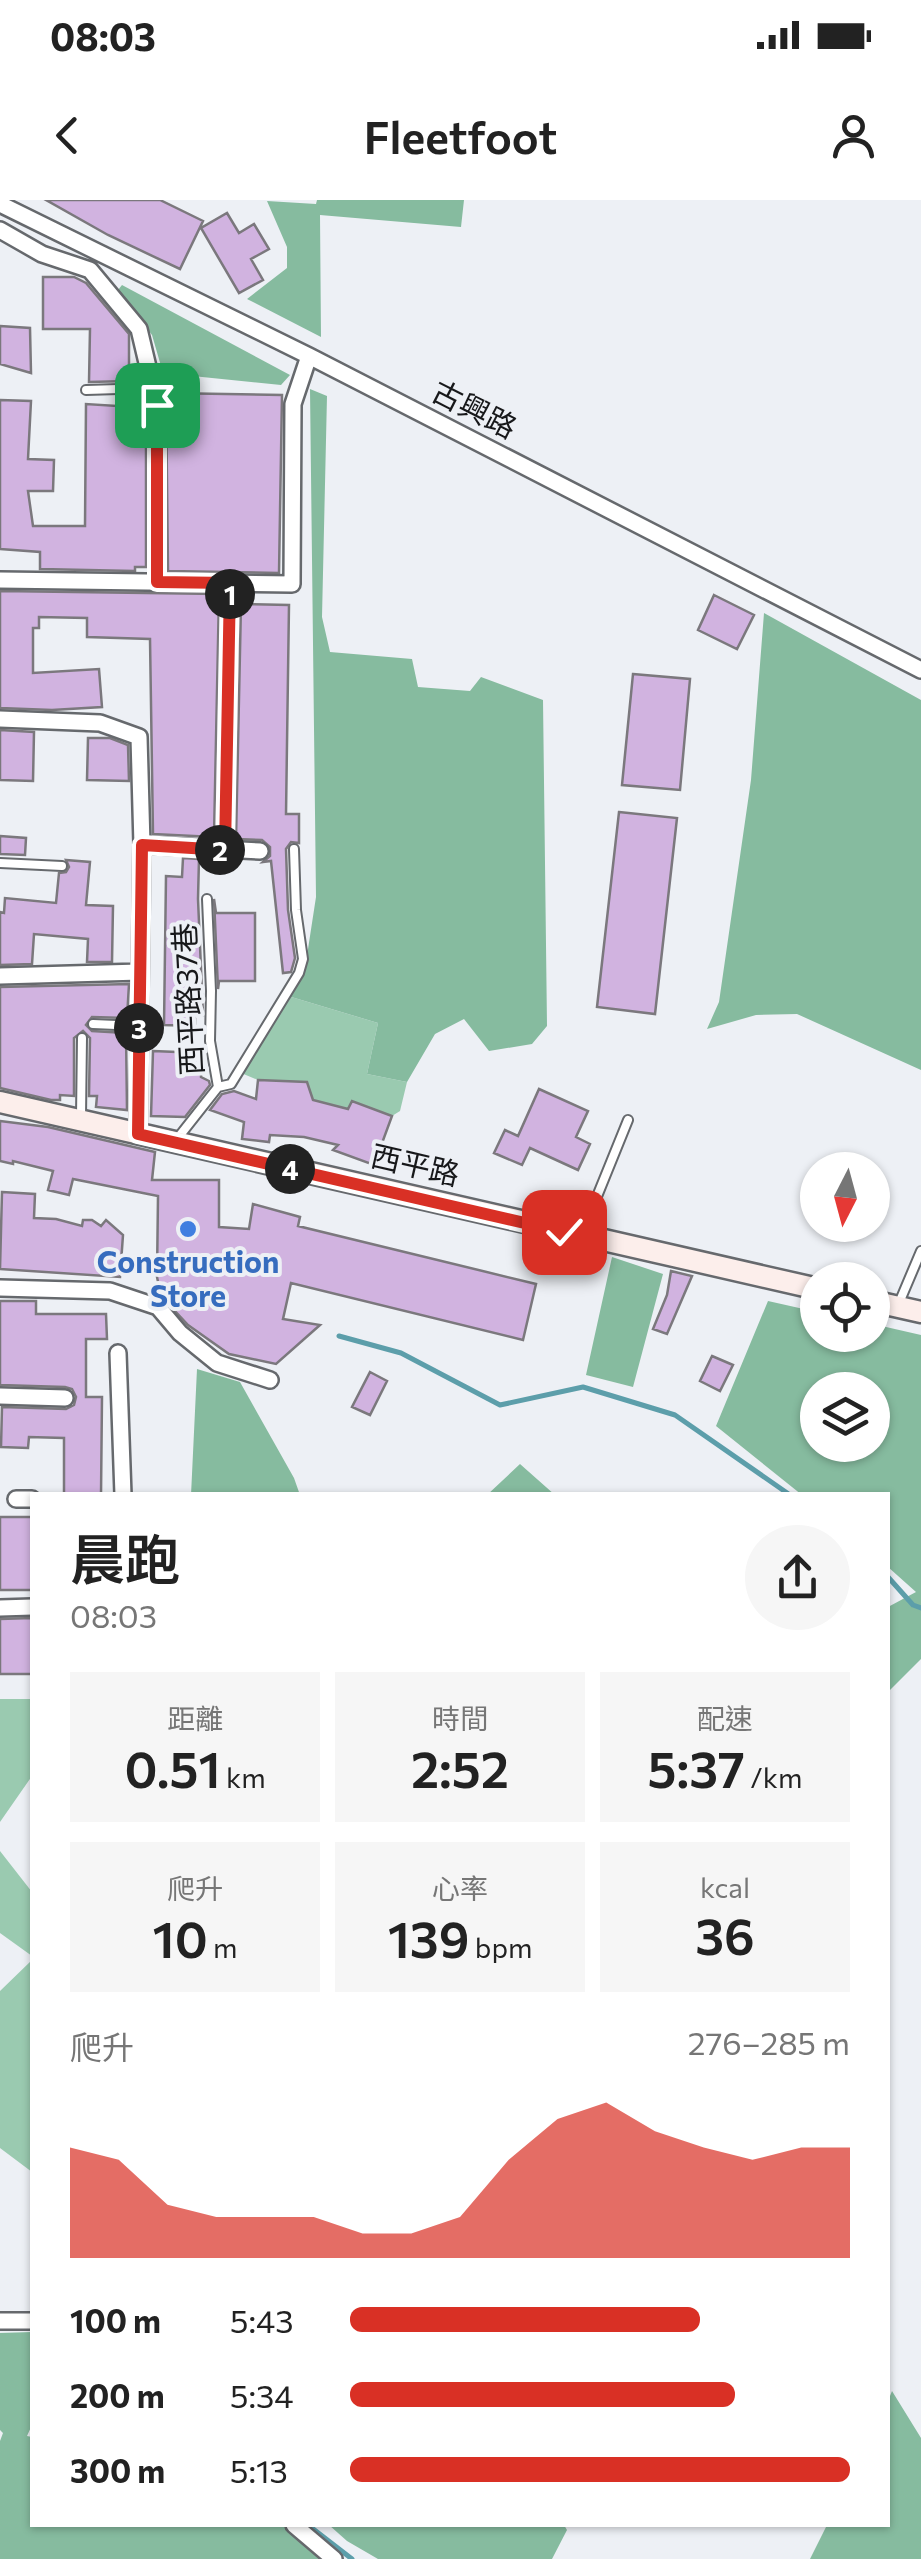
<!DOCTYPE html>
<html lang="zh-TW">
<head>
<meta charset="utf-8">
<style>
  :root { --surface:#fff; --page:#f6f6f6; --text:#222; --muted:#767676; --accent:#d93025 }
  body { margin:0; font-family:Commissioner,"Noto Sans TC",sans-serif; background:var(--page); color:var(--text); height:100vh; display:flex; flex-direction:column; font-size:38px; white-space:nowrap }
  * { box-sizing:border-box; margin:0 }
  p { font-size:32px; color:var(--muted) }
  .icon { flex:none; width:55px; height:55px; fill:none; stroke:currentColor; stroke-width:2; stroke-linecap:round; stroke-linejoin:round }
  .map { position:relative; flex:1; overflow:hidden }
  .drawer { position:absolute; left:30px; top:1292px; width:860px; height:1035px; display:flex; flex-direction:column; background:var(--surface); border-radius:0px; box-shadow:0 2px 8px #0004 }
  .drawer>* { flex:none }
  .needle { width:65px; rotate:186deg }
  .controls { position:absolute; left:800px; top:952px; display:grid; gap:20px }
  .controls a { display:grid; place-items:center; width:90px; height:90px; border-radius:50%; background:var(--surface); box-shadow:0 2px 8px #0004; font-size:50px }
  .pin { position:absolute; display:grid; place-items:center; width:85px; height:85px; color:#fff; margin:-42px; border-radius:20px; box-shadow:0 5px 15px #0006 }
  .km { position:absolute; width:50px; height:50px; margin:-25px; border-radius:50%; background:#222; color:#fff; font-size:28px; line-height:50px; text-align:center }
  .round { display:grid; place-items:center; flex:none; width:105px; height:105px; border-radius:52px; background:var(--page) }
  .overview { display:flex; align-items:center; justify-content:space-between; height:170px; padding:0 40px }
  h1 { font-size:55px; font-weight:600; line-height:75px }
  .stats { display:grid; grid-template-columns:repeat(3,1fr); gap:15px; height:170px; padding:10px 40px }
  .stats div { display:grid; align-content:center; border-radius:0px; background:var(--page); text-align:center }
  .stats b { font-size:50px; font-weight:600 }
  .stats small { font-size:28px; font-weight:400 }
  .stats p { font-size:28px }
  .chart { height:280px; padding:20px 40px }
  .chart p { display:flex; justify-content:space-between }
  .chart svg { width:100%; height:180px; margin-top:10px; fill:var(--accent); opacity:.7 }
  ul { padding:0 40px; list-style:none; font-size:32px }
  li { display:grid; grid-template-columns:160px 120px 1fr; align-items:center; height:75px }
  li i { height:25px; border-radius:12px; background:var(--accent) }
  .status { display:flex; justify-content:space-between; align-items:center; height:70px; padding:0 50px; background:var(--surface); direction:ltr }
  .status svg { height:28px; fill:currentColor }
  header { display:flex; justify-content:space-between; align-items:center; height:130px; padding:0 40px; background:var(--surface); font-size:45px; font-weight:600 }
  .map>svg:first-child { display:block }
  .green { fill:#9acab0 }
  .forest { fill:#86bb9f; fill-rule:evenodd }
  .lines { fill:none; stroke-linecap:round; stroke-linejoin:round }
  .stream { stroke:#5c9eaa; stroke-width:5 }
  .building { fill:#d1b3e0; stroke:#7b787d; stroke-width:2.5 }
  .service-casing { stroke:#66696d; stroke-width:12 }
  .minor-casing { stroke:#66696d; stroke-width:20 }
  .secondary-casing { stroke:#66696d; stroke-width:25 }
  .service { stroke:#fff; stroke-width:8 }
  .minor { stroke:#fff; stroke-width:15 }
  .secondary { stroke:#fceeeb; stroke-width:20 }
  .route-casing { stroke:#fff; stroke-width:20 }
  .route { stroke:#d93025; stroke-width:12 }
  .shop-dot { fill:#3f7fe0; stroke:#edf0f5; stroke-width:4 }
  .labels { text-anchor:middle; stroke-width:8; stroke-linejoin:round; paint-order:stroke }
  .street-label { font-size:30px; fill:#17181a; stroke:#edf0f5 }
  .shop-label { font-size:30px; font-weight:bold; fill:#366cbe; stroke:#edf0f5 }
</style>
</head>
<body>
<div class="status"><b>08:03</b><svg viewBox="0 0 49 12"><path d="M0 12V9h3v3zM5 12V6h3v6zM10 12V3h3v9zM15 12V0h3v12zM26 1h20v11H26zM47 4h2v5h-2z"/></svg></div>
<header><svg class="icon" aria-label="back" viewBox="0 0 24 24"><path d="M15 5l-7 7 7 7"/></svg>Fleetfoot<svg class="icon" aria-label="person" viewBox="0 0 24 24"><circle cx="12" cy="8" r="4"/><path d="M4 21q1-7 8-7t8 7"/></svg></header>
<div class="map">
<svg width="921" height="2359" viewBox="0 0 921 2359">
  <rect width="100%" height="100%" fill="#edf0f5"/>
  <path class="green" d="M288,796L378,823L367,874L407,882L400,911L392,916L352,901L348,909L313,900L307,882L258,880L234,870Z
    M0,1499H32V1576L0,1622Z
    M0,1651L32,1692V1756L0,1733Z
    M32,1760V1972L0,1948V1791Z"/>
  <path class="forest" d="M317,0H464L461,27L320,15L321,137L247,99L287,68V47L267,1L316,4Z
    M122,85L290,175L281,185L163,173L152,135L118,90Z
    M310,189L327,196L322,417L330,452L412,459L418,487L470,491L481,477L543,500L547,826L532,844L489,851L464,819L435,834L407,882L367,874L378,823L288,796L308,749L316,697Z
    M764,413L921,500V870L797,814L756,815L707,829L719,802L751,580Z
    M612,1057L663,1074L633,1187L586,1175Z
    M768,1101L817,1112L818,1135H872L873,1124L921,1135V1459L888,1492V1407L916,1392L888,1367V1295H802L716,1226ZM818,1190H872V1245H818Z
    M197,1169L240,1182L294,1278L300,1295H191Z
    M520,1264L555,1295H487Z
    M32,2132V2225L27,2236L32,2237V2325H295L325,2359H0V2241L3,2233L0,2230V2133Z
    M892,2191L921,2238V2359H810L827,2325H888V2201Z
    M329,2325H564L567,2330L552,2359H378L347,2341Z"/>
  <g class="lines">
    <path class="stream" d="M339,1136L401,1153L500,1205L583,1187L675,1215L790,1295
      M888,1377L913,1405L921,1408
      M308,2325L352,2359"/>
  </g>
  <path class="building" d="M46,0H160L203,21L180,69L108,35Z
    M227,13L239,33L254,24L269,49L251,59L263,80L239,93L201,28Z
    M43,77H74L86,83L129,134V181L89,182L90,129H43Z
    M0,126L30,128L31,173L0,164Z
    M166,193L282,195L279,373L168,371Z
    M134,197H144L146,206V367H135V371L40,369V352L0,349V200L31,201L28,259L54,260L53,291H28L33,326H85L86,204L133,207Z
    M0,391L219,394L214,637L153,634L150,439L87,437V418L39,417V428H33V473L99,469L102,507L52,510L0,508Z
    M714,395L754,415L737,449L698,430Z
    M241,404L289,405L286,614H299V643L291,642L286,649L288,710L295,758L291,772L283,773L271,661L263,662L270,656V647L262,640L236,639Z
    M633,474L690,479L680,590L622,585Z
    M0,530L34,532L33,581L0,580Z
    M88,538H110L128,545L129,581L87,580Z
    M619,612L677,618L655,814L597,807Z
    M0,636L26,638L25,655L0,654Z
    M183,658L199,659L198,699L203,815H195V826L164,825L166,676L182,677Z
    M66,660L90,662L86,705L113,706L112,762H87L88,739L34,734L32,764L0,765V712L4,713L5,698L56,703L59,673L66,672L69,667Z
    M214,699L216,713H255V781H219L218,789Z
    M129,784L127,818L92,817L86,825L92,831L126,833L127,910L96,907L97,896H89L90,838L83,831L74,838V896L60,895V900H51L0,888V787Z
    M153,851L201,853V877L209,881L210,885L185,917L151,916Z
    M258,880L307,882L313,900L348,909L352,901L392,916L374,965L333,950L338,945L304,937L270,935L269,942L242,939L244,922L210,910L222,894L234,891L256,899Z
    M539,889L588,911L576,937L590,944L578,970L530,948L522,965L494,953L505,930L518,936Z
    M0,921L48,927L155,952L152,980H219V1027L249,1029L253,1004L300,1017L298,1026L536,1084L523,1140L291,1083L283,1119L320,1125L276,1164L229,1154L188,1125L161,1096L157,1077L158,996L73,979L69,995L48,990L53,971L13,961V964L0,961Z
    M2,992L35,994L34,1018L56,1019L82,1026L83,1020H92L101,1026L106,1020L123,1035L120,1077L0,1069Z
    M671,1071L692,1076L667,1134L653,1129L667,1095Z
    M0,1101H36V1114H106L107,1139H86V1197H102L101,1295H64V1238L29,1237L28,1248L1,1247L2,1207L66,1209L74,1205L76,1197L72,1189L65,1187L0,1185Z
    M712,1156L733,1165L720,1191L700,1181Z
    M370,1172L387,1181L370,1215L352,1207Z
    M0,1317H32V1390H0Z
    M32,1418V1474H0V1419Z"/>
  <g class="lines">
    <defs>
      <path id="service" d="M86,190L151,188
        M0,663L62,666
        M93,824L139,826
        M218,887L231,884L299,773L303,759L296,710L294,649
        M81,916L82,838
        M177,939L218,887L210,841L211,791L207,699
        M583,1031L628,920
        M899,1103L921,1051"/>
      <path id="minor" d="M0,4L309,156L921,470
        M0,30L42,54L90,70L139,129L157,205V382
        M0,380L292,384L293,204L309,156
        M0,519L100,523L139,537L142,645L138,933
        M142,645L260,651
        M225,650L230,383
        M0,776L140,772
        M0,1088L110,1091L158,1107L180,1133L217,1163L270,1180
        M118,1153L123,1295
        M0,1196L65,1198
        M16,1299H32
        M0,1408L32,1407
        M0,2121H32
        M294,2325L334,2359"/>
      <path id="secondary" d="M0,902L818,1089
        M872,1101L921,1112"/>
    </defs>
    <use href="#service" class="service-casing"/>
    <use href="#minor" class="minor-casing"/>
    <use href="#secondary" class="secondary-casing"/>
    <use href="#service" class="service"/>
    <use href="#minor" class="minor"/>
    <use href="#secondary" class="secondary"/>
  </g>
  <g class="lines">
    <defs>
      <path id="route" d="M157,205V382L230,383L225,650L142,645L138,934L564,1032"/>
    </defs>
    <use href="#route" class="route-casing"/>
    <use href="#route" class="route"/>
  </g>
  <circle class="shop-dot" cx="188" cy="1029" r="10"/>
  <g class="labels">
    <g class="street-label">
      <text transform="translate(474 210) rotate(27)" y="10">古興路</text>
      <text transform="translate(189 799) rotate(-93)" y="10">西平路37巷</text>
      <text transform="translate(415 966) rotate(13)" y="10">西平路</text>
    </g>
    <g class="shop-label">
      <text x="188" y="1073">Construction<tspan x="188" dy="34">Store</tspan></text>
    </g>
  </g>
</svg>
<div class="controls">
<a><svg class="needle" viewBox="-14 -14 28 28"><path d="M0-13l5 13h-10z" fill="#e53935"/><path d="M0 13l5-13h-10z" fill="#767676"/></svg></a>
<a><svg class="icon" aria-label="locate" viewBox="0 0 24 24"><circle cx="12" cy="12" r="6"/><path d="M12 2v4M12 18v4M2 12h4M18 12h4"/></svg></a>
<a><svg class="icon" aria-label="layers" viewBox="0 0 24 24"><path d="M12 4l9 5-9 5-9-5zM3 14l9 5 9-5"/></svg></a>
</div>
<div class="pin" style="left:157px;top:205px;background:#1e9e55"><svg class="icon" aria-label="arrive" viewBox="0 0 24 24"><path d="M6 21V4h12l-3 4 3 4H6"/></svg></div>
<div class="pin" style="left:564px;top:1032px;background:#d93025"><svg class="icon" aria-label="check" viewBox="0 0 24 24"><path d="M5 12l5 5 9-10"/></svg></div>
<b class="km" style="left:230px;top:394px">1</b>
<b class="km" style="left:220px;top:650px">2</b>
<b class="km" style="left:139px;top:828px">3</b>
<b class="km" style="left:290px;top:969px">4</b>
<section class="drawer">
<div class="overview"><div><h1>晨跑</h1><p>08:03</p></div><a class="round"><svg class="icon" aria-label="share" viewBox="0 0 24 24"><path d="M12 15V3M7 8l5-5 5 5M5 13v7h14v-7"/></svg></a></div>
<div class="stats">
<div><p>距離</p><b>0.51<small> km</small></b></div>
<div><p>時間</p><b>2:52</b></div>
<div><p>配速</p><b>5:37<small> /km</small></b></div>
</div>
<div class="stats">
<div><p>爬升</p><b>10<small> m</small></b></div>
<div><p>心率</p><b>139<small> bpm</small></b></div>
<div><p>kcal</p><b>36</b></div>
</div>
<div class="chart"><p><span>爬升</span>276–285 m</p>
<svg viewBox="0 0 160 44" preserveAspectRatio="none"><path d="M0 44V17L10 20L20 31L30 34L40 34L50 34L60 38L70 38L80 34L90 20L100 10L110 6L120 13L130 17L140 20L150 17L160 17V44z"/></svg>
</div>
<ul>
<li><b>100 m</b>5:43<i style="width:70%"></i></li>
<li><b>200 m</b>5:34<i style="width:77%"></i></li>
<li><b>300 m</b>5:13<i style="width:100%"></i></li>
</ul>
</section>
</div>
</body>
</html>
